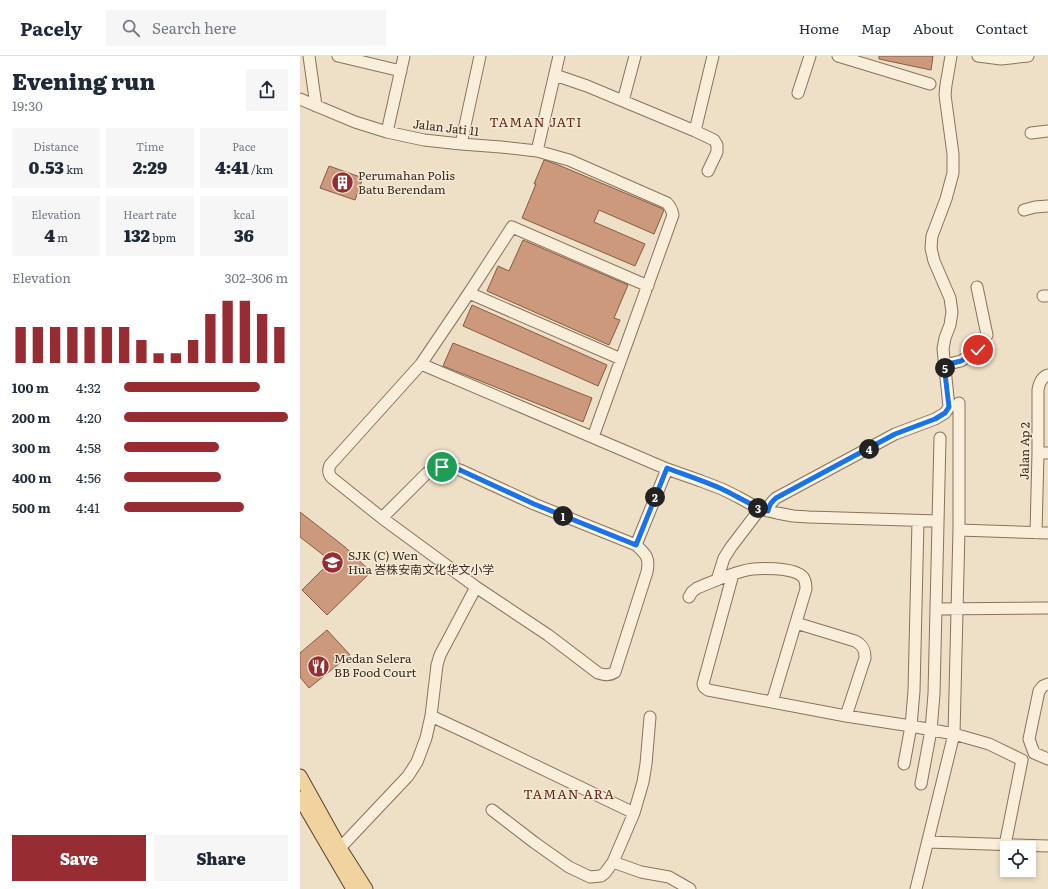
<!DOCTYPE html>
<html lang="en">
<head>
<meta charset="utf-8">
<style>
  :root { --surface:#fff; --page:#f6f6f7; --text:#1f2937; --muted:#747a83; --line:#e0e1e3; --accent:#982c33 }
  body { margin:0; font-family:Literata,"Noto Sans SC",serif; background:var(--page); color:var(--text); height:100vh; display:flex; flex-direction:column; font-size:15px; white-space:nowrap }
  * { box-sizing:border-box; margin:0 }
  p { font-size:13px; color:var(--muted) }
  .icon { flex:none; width:22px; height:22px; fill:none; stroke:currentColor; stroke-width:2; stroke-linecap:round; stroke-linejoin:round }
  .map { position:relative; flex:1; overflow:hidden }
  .details { display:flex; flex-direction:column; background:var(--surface); width:300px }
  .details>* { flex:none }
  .buttons { position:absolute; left:700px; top:785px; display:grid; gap:8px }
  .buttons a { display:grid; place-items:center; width:36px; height:36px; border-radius:0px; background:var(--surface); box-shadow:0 2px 6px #0003; font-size:20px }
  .pin { position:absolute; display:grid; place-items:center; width:34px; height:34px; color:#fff; margin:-17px; border:2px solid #fff; border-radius:50%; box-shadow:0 1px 4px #0007 }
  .km { position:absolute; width:20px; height:20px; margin:-10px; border-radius:50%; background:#222; color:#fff; font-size:11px; line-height:20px; text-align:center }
  .round { display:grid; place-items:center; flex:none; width:42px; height:42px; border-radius:0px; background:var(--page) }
  .headline { display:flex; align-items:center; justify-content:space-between; height:68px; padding:0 12px }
  h1 { font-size:22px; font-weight:800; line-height:30px }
  .figures { display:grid; grid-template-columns:repeat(3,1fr); gap:6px; height:68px; padding:4px 12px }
  .figures div { display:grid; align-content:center; border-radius:0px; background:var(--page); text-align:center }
  .figures b { font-size:17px; font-weight:800 }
  .figures small { font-size:11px; font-weight:400 }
  .figures p { font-size:11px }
  .chart { height:112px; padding:8px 12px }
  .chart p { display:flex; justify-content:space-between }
  .chart svg { width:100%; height:72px; margin-top:4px; stroke:var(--accent); stroke-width:6 }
  .primary-button { display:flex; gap:8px; margin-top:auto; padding:8px 12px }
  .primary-button a { flex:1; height:46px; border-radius:0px; background:var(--accent); color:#fff; font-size:16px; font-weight:800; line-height:46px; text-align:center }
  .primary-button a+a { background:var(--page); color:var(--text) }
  ul { padding:0 12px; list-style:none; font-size:13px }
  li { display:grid; grid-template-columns:64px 48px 1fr; align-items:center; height:30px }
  li i { height:10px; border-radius:5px; background:var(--accent) }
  header { display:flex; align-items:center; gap:24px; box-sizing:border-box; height:56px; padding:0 20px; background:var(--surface); border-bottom:1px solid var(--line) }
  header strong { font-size:19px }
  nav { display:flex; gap:22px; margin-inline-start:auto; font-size:14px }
  .search { width:280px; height:36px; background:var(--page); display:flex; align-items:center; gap:10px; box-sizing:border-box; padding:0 14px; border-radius:0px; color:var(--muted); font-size:15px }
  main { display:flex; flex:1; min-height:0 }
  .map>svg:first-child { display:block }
  .building { fill:#cc997d; stroke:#885a42 }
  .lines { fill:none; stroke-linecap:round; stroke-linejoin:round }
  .minor-casing { stroke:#89725c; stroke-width:13 }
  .major-casing { stroke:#574030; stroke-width:15 }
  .minor { stroke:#f9eeda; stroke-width:11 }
  .major { stroke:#f0d39f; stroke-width:13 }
  .route-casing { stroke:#fff; stroke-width:8 }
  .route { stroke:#1a73e8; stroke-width:5 }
  .labels { text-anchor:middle; stroke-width:3; stroke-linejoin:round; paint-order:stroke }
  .street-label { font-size:12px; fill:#3a2b1f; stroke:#f5ebd6 }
  .poi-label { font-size:12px; fill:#3a2b1f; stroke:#f5ebd6; text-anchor:start }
  .neighbourhood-label { font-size:13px; letter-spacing:1px; fill:#662a1f; stroke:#f5ebd6 }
</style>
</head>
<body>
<header>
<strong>Pacely</strong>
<div class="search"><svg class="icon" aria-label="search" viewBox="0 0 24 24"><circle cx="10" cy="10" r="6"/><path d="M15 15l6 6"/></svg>Search here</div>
<nav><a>Home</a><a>Map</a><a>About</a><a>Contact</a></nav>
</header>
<main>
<section class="details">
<div class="headline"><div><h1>Evening run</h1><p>19:30</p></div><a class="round"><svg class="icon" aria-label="share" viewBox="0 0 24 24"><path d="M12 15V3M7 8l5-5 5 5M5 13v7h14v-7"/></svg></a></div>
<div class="figures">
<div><p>Distance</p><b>0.53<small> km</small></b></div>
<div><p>Time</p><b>2:29</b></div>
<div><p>Pace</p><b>4:41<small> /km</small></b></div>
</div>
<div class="figures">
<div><p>Elevation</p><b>4<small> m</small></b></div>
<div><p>Heart rate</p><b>132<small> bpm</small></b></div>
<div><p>kcal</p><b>36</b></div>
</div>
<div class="chart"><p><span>Elevation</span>302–306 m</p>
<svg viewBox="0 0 160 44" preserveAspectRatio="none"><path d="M5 44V22M15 44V22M25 44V22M35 44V22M45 44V22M55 44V22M65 44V22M75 44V30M85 44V38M95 44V38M105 44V30M115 44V14M125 44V6M135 44V6M145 44V14M155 44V22"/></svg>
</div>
<ul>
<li><b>100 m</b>4:32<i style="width:83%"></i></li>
<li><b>200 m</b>4:20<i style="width:100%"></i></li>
<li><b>300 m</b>4:58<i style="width:58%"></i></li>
<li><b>400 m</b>4:56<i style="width:59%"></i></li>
<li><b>500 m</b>4:41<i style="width:73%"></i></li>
</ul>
<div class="primary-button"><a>Save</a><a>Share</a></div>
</section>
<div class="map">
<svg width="748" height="833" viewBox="0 0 748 833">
  <rect width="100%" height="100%" fill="#eee0c6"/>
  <path class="building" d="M579,0H633L631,14L579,3Z
    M244,104L256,108L363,153L364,154L354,178L299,154L294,166L345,188L335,210L222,162L236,128H234Z
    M29,110L63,122L55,144L20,132Z
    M223,184L328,229L314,262L320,264L309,289L187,235L198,210L209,215Z
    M172,249L307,309L298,330L163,270Z
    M153,287L292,342L283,366L143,310Z
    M0,456L45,491L71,516L27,559L2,534L31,505L0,481Z
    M27,574L50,599L9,632L0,621V597Z"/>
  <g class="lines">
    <defs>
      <path id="minor" d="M9,0L16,50
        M38,0L101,15
        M538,0L630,28
        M678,0L701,3L728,0
        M255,19L287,30L395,75L414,84L417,89V96L408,115
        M498,37L510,0
        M0,43L55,66L87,76L124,84L161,88L201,91L237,95L269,104L367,147C371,151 372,154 373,159L293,381
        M323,45L335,0
        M395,75L413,0
        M87,76L104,0
        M731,77L748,75
        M161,88L180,0
        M237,95L259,0
        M724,154L735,151L748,150
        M169,237L321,303
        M743,240H748
        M121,308L367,413L401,425L422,433L438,441L460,453L477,457L493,460L509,461L638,465
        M644,309L661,305L678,294L687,279L677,231
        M738,397H748
        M468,455C469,449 471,446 476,442L595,378L635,363L645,357L649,351L643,293L645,282L650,269L652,256L650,242L634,205L631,192L632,180L646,143L653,117V98L645,39L646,29L651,0
        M82,462L127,417C140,410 146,411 160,414L234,448L336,489C346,498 350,502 347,516L315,616C309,620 305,619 298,617L248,579L176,531L82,462L32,422C28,418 28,414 30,409L121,308L169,237L212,171L348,230
        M659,474L748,477
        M736,477L738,397V334C739,328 741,321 748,319
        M336,489L367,413
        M433,518L403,628L404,631L408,634L546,660L611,670L654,678L689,688L722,704L705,789
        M417,524L424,502L431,491L460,453
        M389,541L392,536L397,532C412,526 427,519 443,515C456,511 494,511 503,521C506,525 506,529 506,533L472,646
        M636,553L748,552
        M496,567L555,585C563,589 565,594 565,602L546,660
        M748,628L743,630L739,635L729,683L734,697L748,703
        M131,660L174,680L334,757
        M604,708L611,670L614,635L618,465
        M621,728L631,674L634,638L640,382
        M192,754L235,787L269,811L290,821L301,820L305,817L313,806L334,757L343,726L346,708L350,661
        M628,786L748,790
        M40,792L108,720L117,706L126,682L131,660L137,609L140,599L176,531
        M313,806L341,816L369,821L390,833
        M616,833L654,678L659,474V347"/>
      <path id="major" d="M0,720L40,792L66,833
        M0,742L53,833"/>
    </defs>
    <use href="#minor" class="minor-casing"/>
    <use href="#major" class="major-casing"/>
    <use href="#minor" class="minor"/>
    <use href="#major" class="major"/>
  </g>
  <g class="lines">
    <defs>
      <path id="route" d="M142,411L150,412L160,414L234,448L336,489L367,412C385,419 404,425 422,433C437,440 453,451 468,455C469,449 471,446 476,442L595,378L635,363L645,357L649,351L644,309L661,305L678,294"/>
    </defs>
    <use href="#route" class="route-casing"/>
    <use href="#route" class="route"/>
  </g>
  <defs>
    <symbol id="building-disc" viewBox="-11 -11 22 22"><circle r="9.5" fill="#982c33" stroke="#f5ebd6"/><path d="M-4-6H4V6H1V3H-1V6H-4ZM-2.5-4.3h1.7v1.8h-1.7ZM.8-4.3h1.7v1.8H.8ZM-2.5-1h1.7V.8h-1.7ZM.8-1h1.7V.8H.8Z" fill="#fff"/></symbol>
    <symbol id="school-disc" viewBox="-11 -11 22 22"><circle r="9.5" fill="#982c33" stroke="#f5ebd6"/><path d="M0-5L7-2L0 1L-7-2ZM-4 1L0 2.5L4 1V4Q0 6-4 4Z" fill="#fff"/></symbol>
    <symbol id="restaurant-disc" viewBox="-11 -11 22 22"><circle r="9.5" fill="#982c33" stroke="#f5ebd6"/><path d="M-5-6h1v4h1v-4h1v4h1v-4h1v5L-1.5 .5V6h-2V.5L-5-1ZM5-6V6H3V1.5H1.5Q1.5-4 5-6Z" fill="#fff"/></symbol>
  </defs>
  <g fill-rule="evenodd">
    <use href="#building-disc" x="30" y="114" width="25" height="25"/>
    <use href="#school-disc" x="20" y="494" width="25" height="25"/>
    <use href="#restaurant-disc" x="6" y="598" width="25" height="25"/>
  </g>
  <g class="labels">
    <g class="street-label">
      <text transform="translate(146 72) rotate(7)" y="4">Jalan Jati 11</text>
      <text transform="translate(725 395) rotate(-89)" y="4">Jalan Ap 2</text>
    </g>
    <g class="poi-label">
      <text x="58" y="124">Perumahan Polis<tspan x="58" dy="14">Batu Berendam</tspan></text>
      <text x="48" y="504">SJK (C) Wen<tspan x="48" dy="14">Hua 峇株安南文化华文小学</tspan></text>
      <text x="34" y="607">Medan Selera<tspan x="34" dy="14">BB Food Court</tspan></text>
    </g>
    <g class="neighbourhood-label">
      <text x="236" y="71">TAMAN JATI</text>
      <text x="269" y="743">TAMAN ARA</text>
    </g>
  </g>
</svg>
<div class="buttons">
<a><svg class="icon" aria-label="locate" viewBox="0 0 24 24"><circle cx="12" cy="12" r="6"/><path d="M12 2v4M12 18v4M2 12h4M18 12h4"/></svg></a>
</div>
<div class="pin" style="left:142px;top:411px;background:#1e9e55"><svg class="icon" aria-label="arrive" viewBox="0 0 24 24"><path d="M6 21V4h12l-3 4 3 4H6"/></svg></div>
<div class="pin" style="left:678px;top:294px;background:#d93025"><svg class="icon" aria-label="check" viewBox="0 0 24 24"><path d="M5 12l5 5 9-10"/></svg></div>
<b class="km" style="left:263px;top:460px">1</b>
<b class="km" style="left:355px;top:441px">2</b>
<b class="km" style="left:458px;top:452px">3</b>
<b class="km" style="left:569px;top:393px">4</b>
<b class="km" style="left:645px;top:312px">5</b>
</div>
</main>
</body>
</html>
